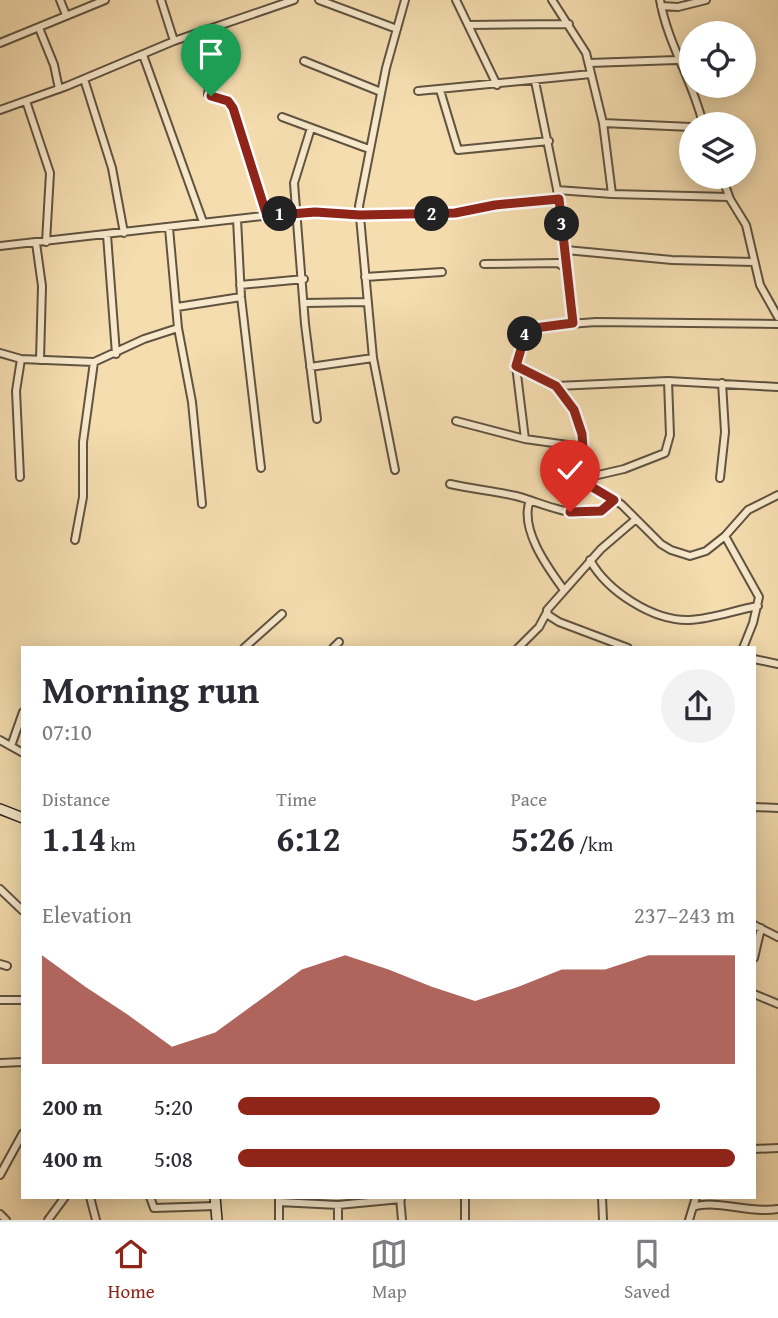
<!DOCTYPE html>
<html lang="en">
<head>
<meta charset="utf-8">
<style>
  :root { --surface:#fff; --page:#f2f2f3; --text:#2b2b33; --muted:#7c7c81; --line:#e1e1e2; --accent:#8f2418 }
  body { margin:0; font-family:"Gentium Book Plus",serif; background:var(--page); color:var(--text); height:100vh; display:flex; flex-direction:column; font-size:26px; white-space:nowrap }
  * { box-sizing:border-box; margin:0 }
  p { font-size:23px; color:var(--muted) }
  .icon { flex:none; width:38px; height:38px; fill:none; stroke:currentColor; stroke-width:2; stroke-linecap:round; stroke-linejoin:round }
  .map { position:relative; flex:1; overflow:hidden }
  .panel { position:absolute; left:21px; top:646px; width:735px; height:553px; display:flex; flex-direction:column; background:var(--surface); border-radius:0px; box-shadow:0 4px 18px #0003 }
  .panel>* { flex:none }
  .controls { position:absolute; left:679px; top:21px; display:grid; gap:14px }
  .controls a { display:grid; place-items:center; width:77px; height:77px; border-radius:50%; background:var(--surface); box-shadow:0 4px 18px #0003; font-size:35px }
  .pin { position:absolute; display:grid; place-items:center; width:60px; height:60px; color:#fff; margin:-72px -30px; border-radius:50% 50% 50% 0; rotate:-45deg; box-shadow:0 0 7px #0007 }
  .pin .icon { rotate:45deg }
  .km { position:absolute; width:35px; height:35px; margin:-18px; border-radius:50%; background:#222; color:#fff; font-size:19px; line-height:35px; text-align:center }
  .round { display:grid; place-items:center; flex:none; width:74px; height:74px; border-radius:37px; background:var(--page) }
  .summary { display:flex; align-items:center; justify-content:space-between; height:119px; padding:0 21px }
  h1 { font-size:38px; font-weight:600; line-height:52px }
  .figures { display:grid; grid-template-columns:repeat(3,1fr); gap:10px; height:119px; padding:7px 21px }
  .figures div { display:grid; align-content:center }
  .figures b { font-size:35px; font-weight:600 }
  .figures small { font-size:19px; font-weight:400 }
  .figures p { font-size:19px }
  .chart { height:196px; padding:14px 21px }
  .chart p { display:flex; justify-content:space-between }
  .chart svg { width:100%; height:126px; margin-top:7px; fill:var(--accent); opacity:.7 }
  ul { padding:0 21px; list-style:none; font-size:23px }
  li { display:grid; grid-template-columns:112px 84px 1fr; align-items:center; height:52px }
  li i { height:18px; border-radius:9px; background:var(--accent) }
  .menu { display:flex; justify-content:space-around; align-items:center; height:98px; border-top:2px solid var(--line); background:var(--surface); font-size:19px; color:var(--muted) }
  .menu a { display:grid; justify-items:center; gap:4px }
  .menu .active { color:var(--accent) }
  .map>svg:first-child { display:block }
  .lines { fill:none; stroke-linecap:round; stroke-linejoin:round }
  .street-casing { stroke:#605441; stroke-width:10 }
  .secondary-casing { stroke:#2e261c; stroke-width:12 }
  .street { stroke:#f8e9cc; stroke-width:6 }
  .secondary { stroke:#f8e9cc; stroke-width:9 }
  .route-casing { stroke:#fff; stroke-width:14 }
  .route { stroke:#8f2418; stroke-width:9 }
</style>
</head>
<body>
<div class="map">
<svg width="778" height="1220" viewBox="0 0 778 1220">
  <rect width="100%" height="100%" fill="#f5ddb0"/>
  <filter id="stains"><feTurbulence type="fractalNoise" baseFrequency=".00286" numOctaves="4"/><feColorMatrix values="0 0 0 0 .2 0 0 0 0 .09 0 0 0 0 .02 0 0 0 .5 -.17"/></filter>
  <radialGradient id="worn" r=".72"><stop offset=".6" stop-color="#630" stop-opacity="0"/><stop offset="1" stop-color="#630" stop-opacity=".3"/></radialGradient>
  <g class="lines">
    <defs>
      <path id="street" d="M60,0L66,15
        M161,0L174,41
        M319,0L397,29
        M456,0L497,85
        M552,0L586,53L603,123L691,127
        M660,0C668,45 693,81 703,124
        M661,6L678,7L706,0
        M468,25L569,24
        M39,28L54,65L59,89
        M202,31L212,67L208,94L228,101L233,108L267,216
        M0,43L105,0
        M143,55L203,222
        M304,61L381,92
        M589,63L677,60
        M84,79L112,168L124,233
        M535,81L559,199L573,323
        M440,90L458,150L549,141
        M418,91L591,74
        M26,101L50,173L46,242
        M0,110L67,86L174,41L294,0
        M282,117L369,149
        M603,123L612,194L729,197
        M311,128L294,183L305,324L317,419
        M722,177L730,199L746,225L760,285L778,317
        M557,190L612,194
        M237,219L241,297L261,468
        M169,228L178,328L192,402L202,504
        M107,235L116,354
        M36,243L42,286L40,360
        M0,246L280,214L455,213L495,205L559,199
        M566,250L672,260L754,262
        M484,264L558,263L567,269
        M365,277L442,272
        M240,285L304,279
        M305,303L366,302
        M177,307L241,297
        M0,353L21,359L94,362L144,339L178,328
        M516,366L556,386L668,381L778,387
        M310,367L373,358
        M556,386L579,421L584,469L588,482L622,505L661,544L671,550L690,556L706,551L725,536L748,510L778,495
        M456,421L525,439L582,447
        M525,439L516,366L529,327L596,322L778,324
        M395,470L373,358L359,206L386,68L405,0
        M20,477L16,391L21,359
        M585,478L624,469L665,453L670,435L668,381
        M720,478L725,432L722,383
        M450,484C472,489 494,491 516,496C545,503 589,529 614,500
        M530,500C519,529 548,568 564,590
        M725,536L759,597L753,623L743,648
        M75,540L83,497V442L94,362
        M590,560C607,591 653,621 689,620C712,619 735,610 758,606
        M244,648L282,614
        M333,648L339,642
        M518,648L539,627L547,612
        M628,648L559,622L548,615L547,610L601,549L636,519
        M754,659L778,664
        M0,740L23,753
        M11,746L23,712
        M754,807L778,808
        M0,889L23,911
        M754,925L778,937
        M754,958L761,928
        M0,964L7,966
        M754,994L778,1004
        M0,1000H23
        M0,1063L23,1062
        M754,1149L778,1148
        M0,1175L23,1133
        M90,1197L96,1220
        M150,1197L154,1208L216,1206
        M279,1197V1220
        M400,1197L402,1220
        M602,1197L603,1220
        M279,1202L338,1205L401,1199
        M338,1205V1220
        M693,1207C716,1199 751,1214 778,1209
        M0,1214L6,1220
        M48,1220L65,1197
        M465,1220V1197
        M689,1220L696,1197"/>
      <path id="secondary" d="M0,809L23,818
        M215,1197L217,1220"/>
    </defs>
    <use href="#street" class="street-casing"/>
    <use href="#secondary" class="secondary-casing"/>
    <use href="#street" class="street"/>
    <use href="#secondary" class="secondary"/>
  </g>
  <g class="lines">
    <defs>
      <path id="route" d="M211,96L228,101L233,108L267,216L315,212L360,215L455,213L495,205L559,199L573,323L527,329L516,366L556,386L574,410L582,434L585,478L592,487L614,500L601,511L570,512"/>
    </defs>
    <use href="#route" class="route-casing"/>
    <use href="#route" class="route"/>
  </g>
  <rect width="100%" height="100%" filter="url(#stains)"/>
  <rect width="100%" height="100%" fill="url(#worn)"/>
</svg>
<div class="controls">
<a><svg class="icon" aria-label="locate" viewBox="0 0 24 24"><circle cx="12" cy="12" r="6"/><path d="M12 2v4M12 18v4M2 12h4M18 12h4"/></svg></a>
<a><svg class="icon" aria-label="layers" viewBox="0 0 24 24"><path d="M12 4l9 5-9 5-9-5zM3 14l9 5 9-5"/></svg></a>
</div>
<div class="pin" style="left:211px;top:96px;background:#1e9e55"><svg class="icon" aria-label="arrive" viewBox="0 0 24 24"><path d="M6 21V4h12l-3 4 3 4H6"/></svg></div>
<div class="pin" style="left:570px;top:512px;background:#d93025"><svg class="icon" aria-label="check" viewBox="0 0 24 24"><path d="M5 12l5 5 9-10"/></svg></div>
<b class="km" style="left:280px;top:214px">1</b>
<b class="km" style="left:432px;top:214px">2</b>
<b class="km" style="left:562px;top:224px">3</b>
<b class="km" style="left:525px;top:334px">4</b>
<section class="panel">
<div class="summary"><div><h1>Morning run</h1><p>07:10</p></div><a class="round"><svg class="icon" aria-label="share" viewBox="0 0 24 24"><path d="M12 15V3M7 8l5-5 5 5M5 13v7h14v-7"/></svg></a></div>
<div class="figures">
<div><p>Distance</p><b>1.14<small> km</small></b></div>
<div><p>Time</p><b>6:12</b></div>
<div><p>Pace</p><b>5:26<small> /km</small></b></div>
</div>
<div class="chart"><p><span>Elevation</span>237–243 m</p>
<svg viewBox="0 0 160 44" preserveAspectRatio="none"><path d="M0 44V6L10 17L20 27L30 38L40 33L50 22L60 11L70 6L80 11L90 17L100 22L110 17L120 11L130 11L140 6L150 6L160 6V44z"/></svg>
</div>
<ul>
<li><b>200 m</b>5:20<i style="width:85%"></i></li>
<li><b>400 m</b>5:08<i style="width:100%"></i></li>
</ul>
</section>
</div>
<nav class="menu">
<a class="active"><svg class="icon" aria-label="home" viewBox="0 0 24 24"><path d="M3 11l9-7 9 7M6 9v11h12V9"/></svg>Home</a>
<a><svg class="icon" aria-label="map" viewBox="0 0 24 24"><path d="M3 6l6-2 6 2 6-2v14l-6 2-6-2-6 2zM9 4v14M15 6v14"/></svg>Map</a>
<a><svg class="icon" aria-label="saved" viewBox="0 0 24 24"><path d="M7 4h10v16l-5-4-5 4z"/></svg>Saved</a>
</nav>
</body>
</html>
